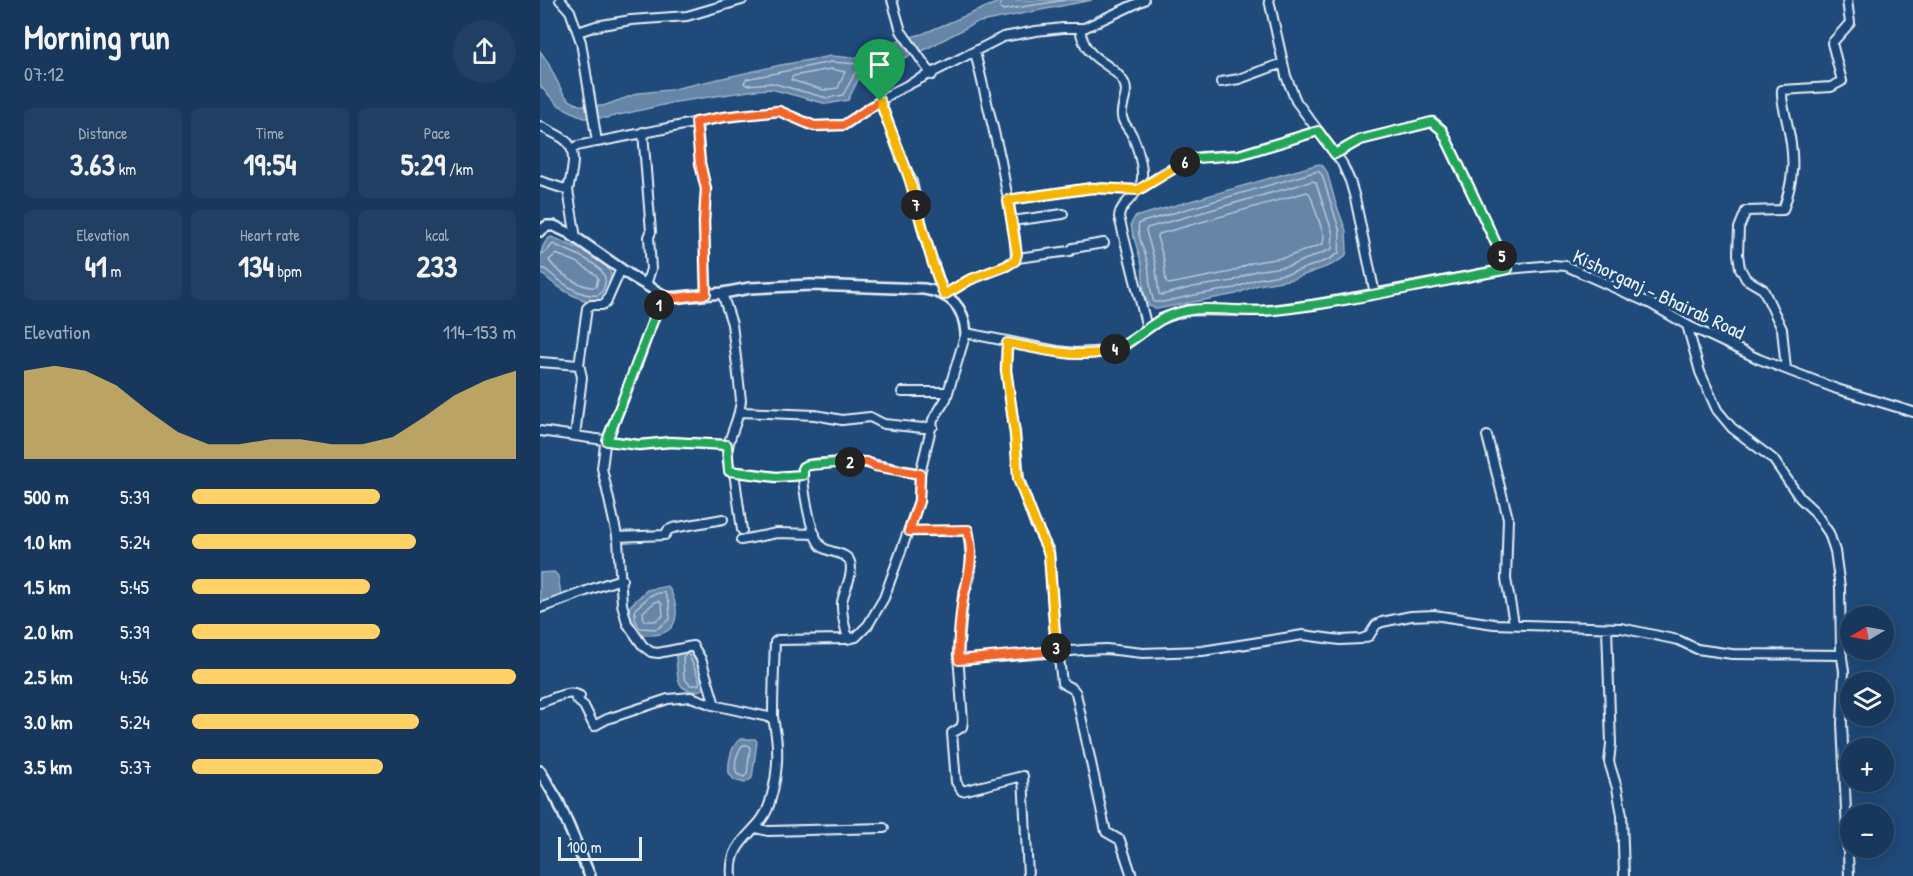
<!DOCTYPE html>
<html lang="en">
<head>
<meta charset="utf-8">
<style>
  :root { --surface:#17385c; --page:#203f62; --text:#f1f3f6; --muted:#9eacbb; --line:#365272; --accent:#ffd166 }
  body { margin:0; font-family:"Patrick Hand",sans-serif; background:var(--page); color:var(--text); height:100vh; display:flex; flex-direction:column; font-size:22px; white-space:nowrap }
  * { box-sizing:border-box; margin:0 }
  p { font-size:20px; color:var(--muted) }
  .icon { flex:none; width:33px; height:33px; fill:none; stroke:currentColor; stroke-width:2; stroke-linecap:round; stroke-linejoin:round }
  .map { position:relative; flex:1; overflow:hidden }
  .sheet { display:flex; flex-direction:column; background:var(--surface); width:540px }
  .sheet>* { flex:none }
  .needle { width:39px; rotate:260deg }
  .controls { position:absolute; left:1300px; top:606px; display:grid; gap:12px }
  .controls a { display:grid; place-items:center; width:54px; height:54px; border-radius:50%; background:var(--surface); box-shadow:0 3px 15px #0003,0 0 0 2px var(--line); font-size:30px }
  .scale { position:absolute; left:18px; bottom:15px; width:84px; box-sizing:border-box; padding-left:6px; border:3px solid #e8f1f8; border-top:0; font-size:16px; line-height:21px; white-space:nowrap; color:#e8f1f8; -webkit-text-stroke:4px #1f4a7a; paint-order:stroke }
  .pin { position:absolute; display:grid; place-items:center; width:51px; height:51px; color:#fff; margin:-62px -26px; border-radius:50% 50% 50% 0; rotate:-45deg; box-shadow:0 0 6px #0007 }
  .pin .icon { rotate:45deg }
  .km { position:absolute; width:30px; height:30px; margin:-15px; border-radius:50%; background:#222; color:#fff; font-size:16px; line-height:30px; text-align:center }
  .round { display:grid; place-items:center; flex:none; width:63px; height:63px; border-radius:32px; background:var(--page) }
  .head { display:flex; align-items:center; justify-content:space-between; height:102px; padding:0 24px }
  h1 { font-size:33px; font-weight:700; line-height:45px }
  .metrics { display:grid; grid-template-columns:repeat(3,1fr); gap:9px; height:102px; padding:6px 24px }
  .metrics div { display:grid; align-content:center; border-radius:9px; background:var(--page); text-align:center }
  .metrics b { font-size:30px; font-weight:700 }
  .metrics small { font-size:16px; font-weight:400 }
  .metrics p { font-size:16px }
  .chart { height:168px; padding:12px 24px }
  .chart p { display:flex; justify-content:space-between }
  .chart svg { width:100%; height:108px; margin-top:6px; fill:var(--accent); opacity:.7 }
  ul { padding:0 24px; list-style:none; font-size:20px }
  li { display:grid; grid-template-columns:96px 72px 1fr; align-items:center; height:45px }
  li i { height:15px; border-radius:8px; background:var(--accent) }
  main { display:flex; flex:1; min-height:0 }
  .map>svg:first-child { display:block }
  .water { fill:#6685a7; stroke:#9ab0c7; stroke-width:1.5 }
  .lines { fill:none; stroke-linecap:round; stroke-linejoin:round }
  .shore { stroke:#b4c6d8; stroke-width:1.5 }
  .minor-casing { stroke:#e8f1f8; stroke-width:12 }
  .major-casing { stroke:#e8f1f8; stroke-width:14 }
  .minor { stroke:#1f4a7a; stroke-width:8 }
  .major { stroke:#1f4a7a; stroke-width:9 }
  .split-1-casing { stroke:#fff; stroke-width:12 }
  .split-2-casing { stroke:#fff; stroke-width:12 }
  .split-3-casing { stroke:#fff; stroke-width:12 }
  .split-4-casing { stroke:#fff; stroke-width:12 }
  .split-5-casing { stroke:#fff; stroke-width:12 }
  .split-6-casing { stroke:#fff; stroke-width:12 }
  .split-7-casing { stroke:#fff; stroke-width:12 }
  .split-8-casing { stroke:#fff; stroke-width:12 }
  .split-1 { stroke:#f0652b; stroke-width:8 }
  .split-2 { stroke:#22a559; stroke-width:8 }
  .split-3 { stroke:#f0652b; stroke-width:8 }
  .split-4 { stroke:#f5b400; stroke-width:8 }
  .split-5 { stroke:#22a559; stroke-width:8 }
  .split-6 { stroke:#22a559; stroke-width:8 }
  .split-7 { stroke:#f5b400; stroke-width:8 }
  .split-8 { stroke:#f5b400; stroke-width:8 }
  .labels { text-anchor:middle; stroke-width:6; stroke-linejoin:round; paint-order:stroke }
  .street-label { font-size:20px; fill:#e8f1f8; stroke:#1f4a7a }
</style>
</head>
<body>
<main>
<section class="sheet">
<div class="head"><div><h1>Morning run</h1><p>07:12</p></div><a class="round"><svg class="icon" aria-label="share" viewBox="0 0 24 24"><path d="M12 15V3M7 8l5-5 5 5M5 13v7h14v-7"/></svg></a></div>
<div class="metrics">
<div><p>Distance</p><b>3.63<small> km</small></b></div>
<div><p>Time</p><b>19:54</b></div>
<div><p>Pace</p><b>5:29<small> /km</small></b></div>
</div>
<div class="metrics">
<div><p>Elevation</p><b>41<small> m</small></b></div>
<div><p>Heart rate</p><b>134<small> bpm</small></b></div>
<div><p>kcal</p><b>233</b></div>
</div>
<div class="chart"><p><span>Elevation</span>114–153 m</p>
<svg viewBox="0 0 160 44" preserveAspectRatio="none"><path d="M0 44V8L10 6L20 8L30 14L40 24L50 33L60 38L70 38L80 36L90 36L100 38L110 38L120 35L130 27L140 18L150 12L160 8V44z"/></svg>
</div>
<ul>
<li><b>500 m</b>5:39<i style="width:58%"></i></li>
<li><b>1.0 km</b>5:24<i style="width:69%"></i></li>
<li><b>1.5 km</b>5:45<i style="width:55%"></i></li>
<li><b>2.0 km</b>5:39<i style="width:58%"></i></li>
<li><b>2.5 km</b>4:56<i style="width:100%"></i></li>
<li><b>3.0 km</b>5:24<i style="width:70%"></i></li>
<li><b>3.5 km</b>5:37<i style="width:59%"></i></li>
</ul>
</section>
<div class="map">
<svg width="1373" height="876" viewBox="0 0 1373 876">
  <rect width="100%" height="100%" fill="#1f4a7a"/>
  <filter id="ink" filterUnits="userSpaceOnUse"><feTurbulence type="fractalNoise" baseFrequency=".0167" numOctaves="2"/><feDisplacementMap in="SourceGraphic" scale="12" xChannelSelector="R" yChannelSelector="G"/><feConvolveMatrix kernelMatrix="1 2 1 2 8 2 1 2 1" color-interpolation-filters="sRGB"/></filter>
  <g filter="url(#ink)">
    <path class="water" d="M463,0H552L435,23L384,50L320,76L308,100L287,104L231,89L216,90L136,102L66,118H44L18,105L0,86V51L7,61L23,93L29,100L39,105L63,106L99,93L129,90L241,65L291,56L315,58L332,55L346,44L382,34Z
      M779,164L783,166L787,172L795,201L806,231L807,251L805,257L791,265L753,279L718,285L696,294L617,309L609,306L604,292L602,265L592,231L591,224L595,217Z
      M11,237C23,241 61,258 68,268C73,275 72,282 69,290C61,320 12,284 0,272C0,259 0,243 11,237Z
      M14,572L18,576L22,600L0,606V573Z
      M128,586C140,607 142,635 110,635C105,635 99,636 95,633C89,628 88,613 90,606L107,590Z
      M150,648L160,663L166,687C162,690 158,692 153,691C132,690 139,665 135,652Z
      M200,739H215L217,742L212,778L205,783L194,780L189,773C188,762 191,746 200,739Z"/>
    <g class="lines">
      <path class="shore" d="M462,0L460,8L463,10L525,0
        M291,62L318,64L321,66L315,73L303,95L287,98L232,83L206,85L204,83L206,79Z
        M291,69L305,72L298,88L284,90L251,80L253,76Z
        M778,171L782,175L800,232L799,253L788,260L751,273L717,279L695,288L655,295L623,302H614C609,289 610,278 608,264C605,251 596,236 599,223Z
        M773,181L776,183L793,234L792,249L749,266L715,271L693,281L653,287L622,295L619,294L615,262L606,231L607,228Z
        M767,192L770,194L784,236L783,244L747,257L711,263L691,272L629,284L626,282L624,260L617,237L619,234Z
        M0,254L6,252L13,244C27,251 69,264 65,283C64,289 63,292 58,295C40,298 18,280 5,269L0,268
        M16,254L37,262L56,275L58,278L56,287C42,289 16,272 9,260Z
        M124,592L129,603L130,619L117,629L99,628L95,619V609L111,595Z
        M119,601L122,604L123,616L115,621H104L103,612L115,602Z
        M146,654L149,655L160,682L158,685H150L144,678L143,657Z
        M203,745H208L210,748L207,774L204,777L197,774C193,766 197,751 203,745Z"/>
      <defs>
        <path id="minor" d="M20,0L30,11L41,42L57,142L184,117L239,111L274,126L304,125L354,92L463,37L496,31L523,28H544L604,0
          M352,0L361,31L392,75
          M729,0L746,76L756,101L802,163L810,181L815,198L835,294
          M540,28C545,63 569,59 583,81C591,93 580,104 582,117C583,123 588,128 591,133C597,144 605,171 601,183C598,196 580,203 579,217L607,328
          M38,32L56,26L91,20L147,16L202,0
          M681,82L699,79L743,63
          M340,101L361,158L372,182L384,235L404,295L429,280L466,266L476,258L475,238L461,161L435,52
          M157,122L160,163L166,189L164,222L166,294
          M0,126C8,131 18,134 25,140C39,150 31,176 28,190
          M103,132L111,232L109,237L111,269L106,285
          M32,149L37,146L56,142
          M795,154L820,140L893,122L902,130L968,269
          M0,181L28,190L36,238
          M468,200L552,188L599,190L624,173L650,159L663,157L699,155L778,131
          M472,221L523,214
          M477,258L530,251L533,248L564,243
          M182,293L192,324L201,400C199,428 181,441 190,471L236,477L263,475
          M122,295L92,378L65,445L62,468L78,540L82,604L87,623L103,646L111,652L118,653L153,646L161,659L175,705
          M1147,325L1160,372L1177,410L1192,428L1233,459L1260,498L1274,511L1289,533L1295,551L1300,587L1301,651L1304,671L1302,723L1309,876
          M467,343L466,370L475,434L479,479L494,522L509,551L516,651L519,658L522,683L533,689L536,693L566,832L580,840L592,876
          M0,362L39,365L47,308L51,305H62L66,303L81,269
          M1246,369L1242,329L1223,289L1206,279L1200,268L1198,254L1199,228L1206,211L1243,210C1254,179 1255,159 1248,127C1246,115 1241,102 1242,90L1291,87L1302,81L1292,43L1310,23L1307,0
          M362,392H408
          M200,412L275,415L302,420L330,417L344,424L383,428L393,426
          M0,431L99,445L131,442L187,445
          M35,436L42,377L39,364
          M947,436L968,518L966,579L974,623
          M194,472L202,530
          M369,531H428L431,555L430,576L423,596L418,655L423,721
          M77,537L125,535L128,530L133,528L183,519
          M201,540L237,533L275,534
          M0,608C28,599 53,587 82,579
          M1067,628L1071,744L1069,762L1077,788L1082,815L1084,876
          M308,639C305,627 301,614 302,602C304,590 314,575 310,562C307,552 289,553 282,547C270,536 262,483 263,467L273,464L317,461L380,474
          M419,660L543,650L566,649L603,653L662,651L763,635L800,640L821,639L829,636L836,625L842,622L871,616L894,615L954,624L1081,628L1138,640L1157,649L1192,654L1302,655
          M0,703C13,699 28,689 40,696L36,699L44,706L54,726L67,719L128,699L151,697L173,705L233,718
          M422,724L423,721L422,727L412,733L416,782L422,791L483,776L488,876
          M216,828L228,831L344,828
          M192,876C188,838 222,833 230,802C235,785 238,765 237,747C237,737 234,726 233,716C233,691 234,666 235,642L238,640L306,639L316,637L328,625L344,598L379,501L380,474L393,420L406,399L426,333L517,351L535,353L570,351L584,346L621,319L648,310L722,311L773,305L968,269L1012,265L1026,266L1111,304L1147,325L1219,359L1297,389L1373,412"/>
        <path id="major" d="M0,231L7,226H14L29,233L91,276L128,298L183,293L210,288L271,285L384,289C411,293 424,307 426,333
          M0,771L18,801L50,876"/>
      </defs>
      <use href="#minor" class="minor-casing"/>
      <use href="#major" class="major-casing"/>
      <use href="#minor" class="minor"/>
      <use href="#major" class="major"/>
    </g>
  </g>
  <g class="lines" filter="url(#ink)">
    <defs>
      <path id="split-1" d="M119,305L122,296L137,298L166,294L164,222L166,189L160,163L156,122L184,117L239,111L274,126L304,125L340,101"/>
      <path id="split-2" d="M119,305L67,441L99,445L130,442L187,445L189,471L236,477L263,475V467L268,465L310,462"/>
      <path id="split-3" d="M310,462H327L335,466L380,474L379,501L369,531L428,530C434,557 430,570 424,595C421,607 417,648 419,660L516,651V648"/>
      <path id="split-4" d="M516,648L509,554L495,522L478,479L475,434L466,370L467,343C501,349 542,361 575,349"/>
      <path id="split-5" d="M575,349C597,341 611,321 634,314C666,303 701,314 734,310C813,301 890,283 968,269L962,256"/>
      <path id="split-6" d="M645,162L655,158L699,155L778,131L795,154L820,140L892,122L902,130L962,256"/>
      <path id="split-7" d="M376,205L392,261L404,295L429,280L466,266L475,261L477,254L468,200L552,188L598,190L645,162"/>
      <path id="split-8" d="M340,101C352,136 369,169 376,205"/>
    </defs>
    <use href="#split-1" class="split-1-casing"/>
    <use href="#split-2" class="split-2-casing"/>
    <use href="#split-3" class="split-3-casing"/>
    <use href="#split-4" class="split-4-casing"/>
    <use href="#split-5" class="split-5-casing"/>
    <use href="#split-6" class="split-6-casing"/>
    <use href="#split-7" class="split-7-casing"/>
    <use href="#split-8" class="split-8-casing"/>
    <use href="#split-1" class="split-1"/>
    <use href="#split-2" class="split-2"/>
    <use href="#split-3" class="split-3"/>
    <use href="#split-4" class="split-4"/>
    <use href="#split-5" class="split-5"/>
    <use href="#split-6" class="split-6"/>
    <use href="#split-7" class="split-7"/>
    <use href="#split-8" class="split-8"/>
  </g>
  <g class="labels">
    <g class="street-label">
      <text transform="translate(1119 294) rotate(25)" y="7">Kishorganj - Bhairab Road</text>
    </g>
  </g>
</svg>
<div class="controls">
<a><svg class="needle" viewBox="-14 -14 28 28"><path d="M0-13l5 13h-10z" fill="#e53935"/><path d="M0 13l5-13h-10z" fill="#9eacbb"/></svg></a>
<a><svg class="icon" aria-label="layers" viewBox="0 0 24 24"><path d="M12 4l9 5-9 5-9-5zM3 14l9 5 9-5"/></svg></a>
<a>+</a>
<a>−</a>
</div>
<div class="scale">100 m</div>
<div class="pin" style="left:340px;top:101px;background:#1e9e55"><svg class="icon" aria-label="arrive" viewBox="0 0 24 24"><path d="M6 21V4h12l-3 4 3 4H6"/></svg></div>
<b class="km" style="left:119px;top:305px">1</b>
<b class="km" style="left:310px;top:462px">2</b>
<b class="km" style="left:516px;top:648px">3</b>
<b class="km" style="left:575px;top:349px">4</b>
<b class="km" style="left:962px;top:256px">5</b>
<b class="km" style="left:645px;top:162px">6</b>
<b class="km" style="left:376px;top:205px">7</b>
</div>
</main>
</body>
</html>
